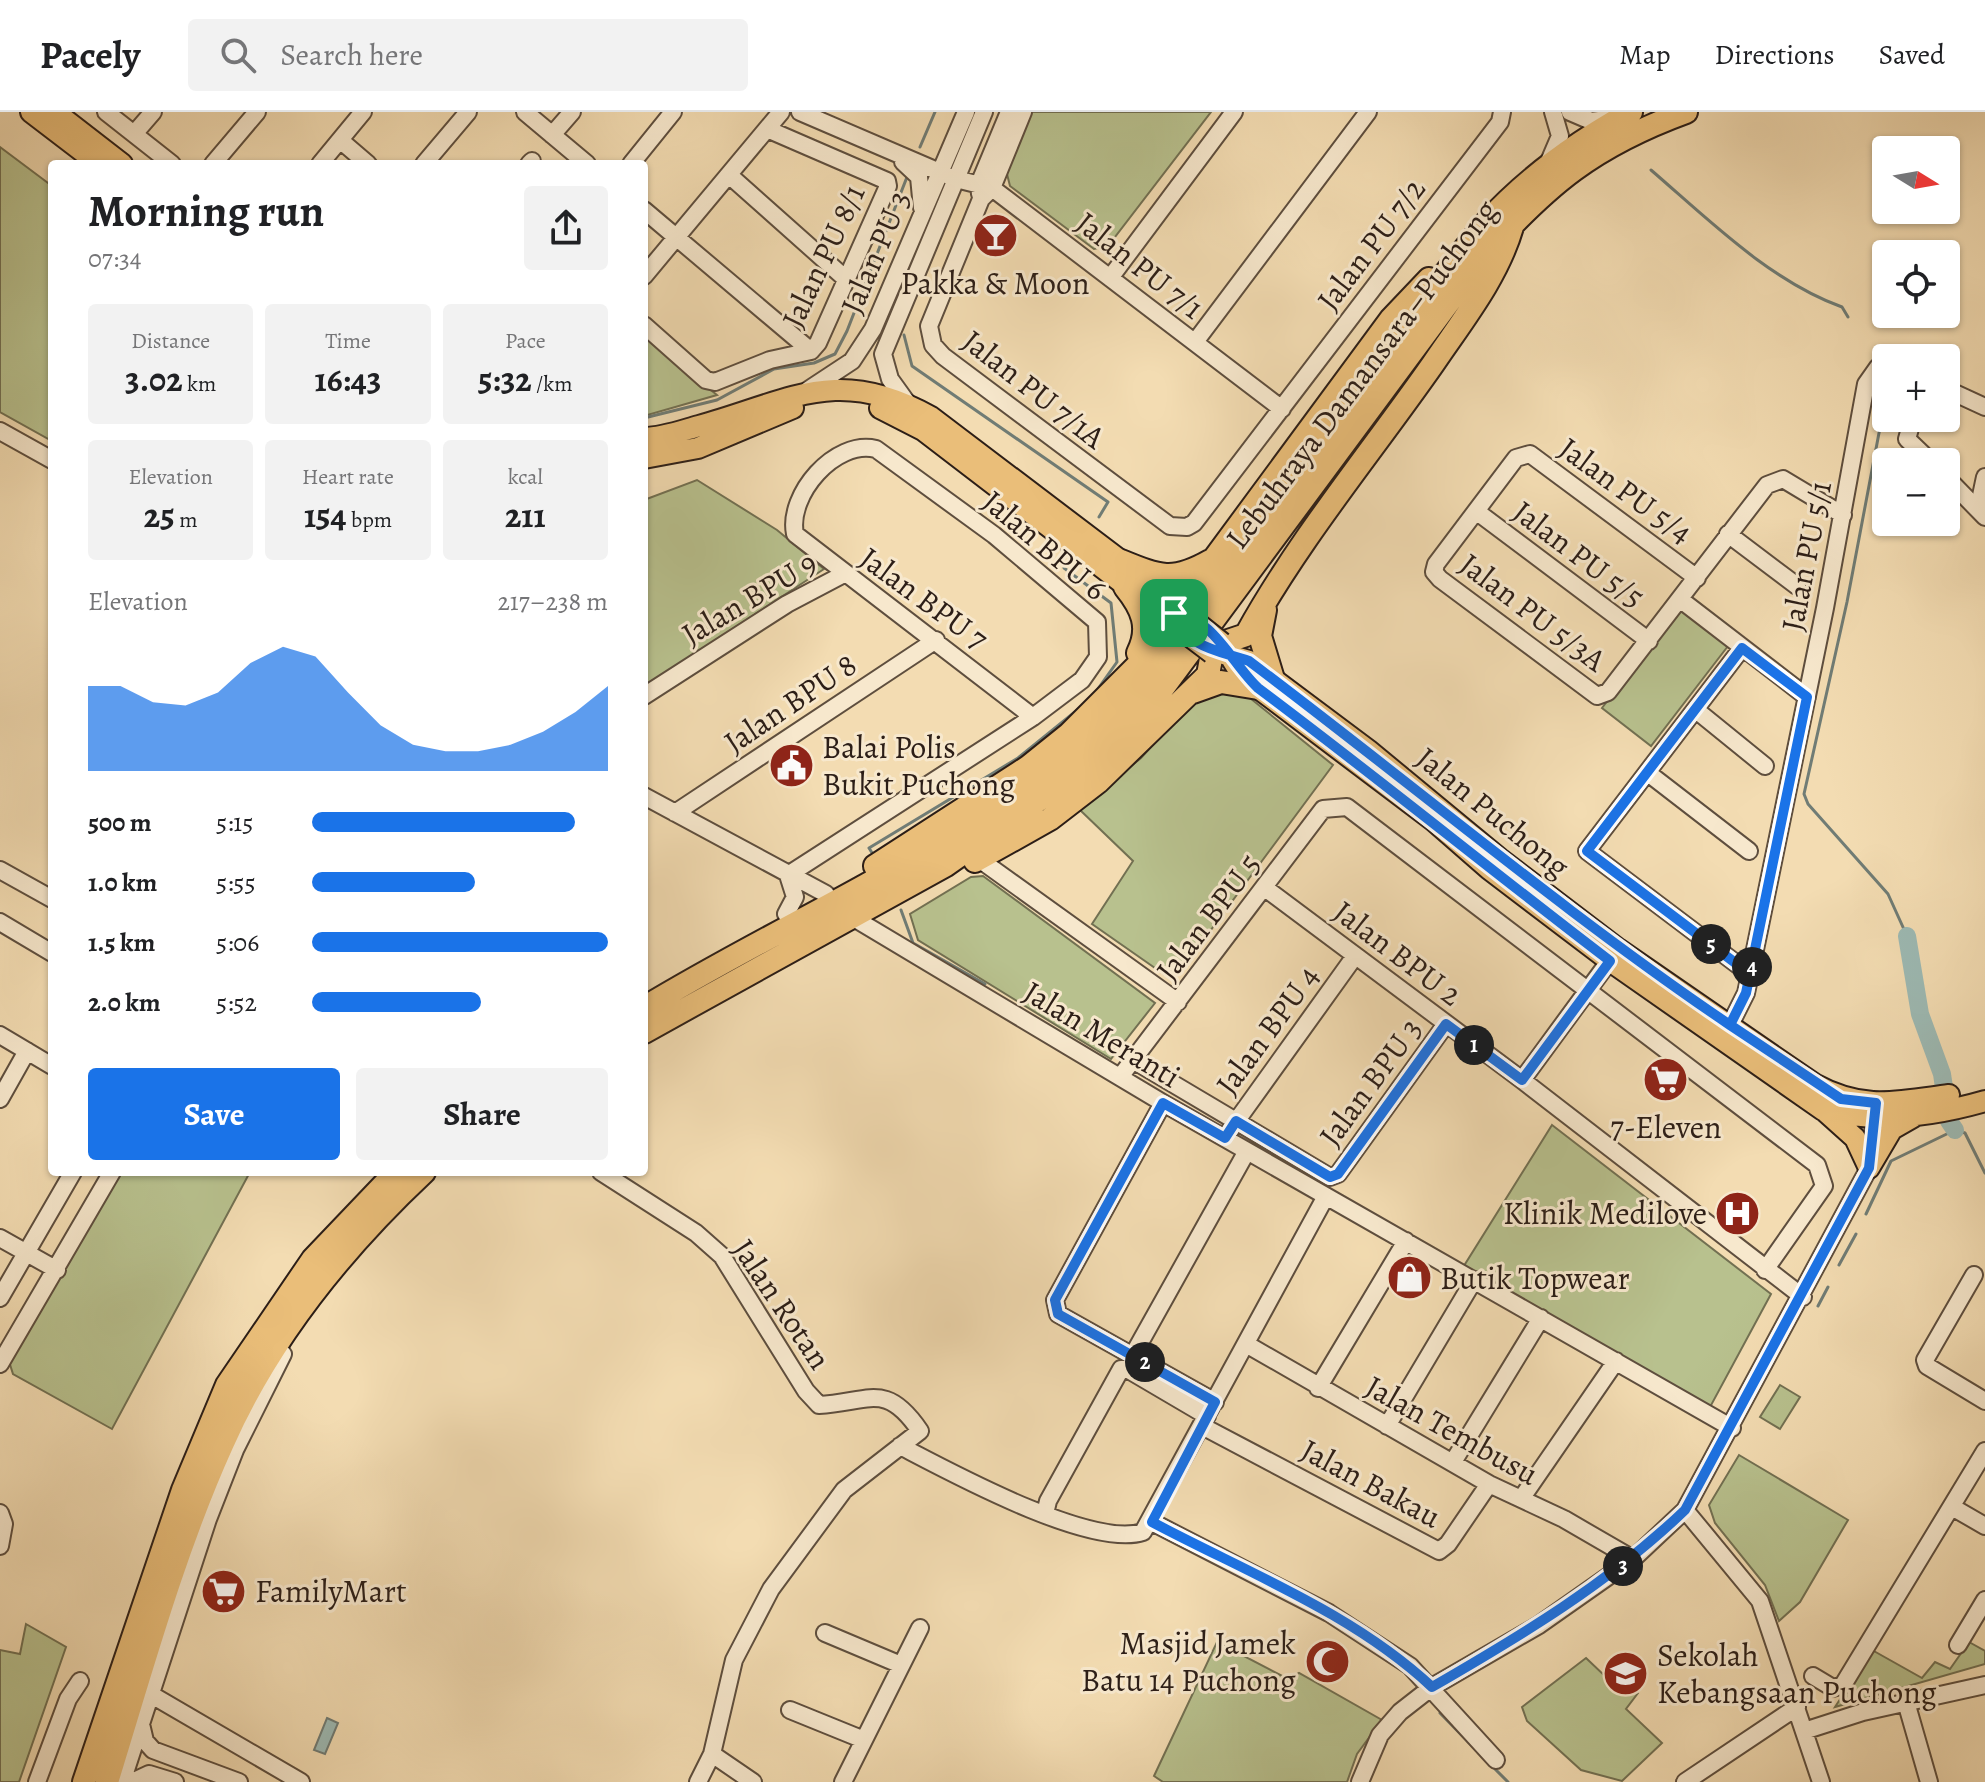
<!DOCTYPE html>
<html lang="en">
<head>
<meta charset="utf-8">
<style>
  :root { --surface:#fff; --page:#f2f2f2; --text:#202124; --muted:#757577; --line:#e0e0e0; --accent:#1a73e8 }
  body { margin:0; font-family:Alegreya,serif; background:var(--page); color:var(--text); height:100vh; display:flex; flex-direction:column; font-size:30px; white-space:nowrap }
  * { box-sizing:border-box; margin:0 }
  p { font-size:26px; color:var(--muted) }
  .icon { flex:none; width:44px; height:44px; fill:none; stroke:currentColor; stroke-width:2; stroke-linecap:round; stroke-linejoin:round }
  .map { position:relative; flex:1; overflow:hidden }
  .drawer { position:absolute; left:48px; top:48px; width:600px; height:1016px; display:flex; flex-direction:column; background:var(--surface); border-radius:8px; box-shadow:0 2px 6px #0004 }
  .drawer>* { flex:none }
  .needle { width:52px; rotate:101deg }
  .controls { position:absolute; left:1872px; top:24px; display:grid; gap:16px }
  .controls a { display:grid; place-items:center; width:88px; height:88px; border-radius:8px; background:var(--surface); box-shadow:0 2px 6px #0004; font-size:40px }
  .pin { position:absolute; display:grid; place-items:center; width:68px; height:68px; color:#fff; margin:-34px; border-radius:16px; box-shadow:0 4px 12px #0006 }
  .km { position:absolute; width:40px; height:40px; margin:-20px; border-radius:50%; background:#222; color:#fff; font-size:22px; line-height:40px; text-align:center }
  .round { display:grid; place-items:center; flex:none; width:84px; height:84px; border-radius:8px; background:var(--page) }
  .head { display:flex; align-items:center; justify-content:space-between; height:136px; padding:0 40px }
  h1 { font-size:44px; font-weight:700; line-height:60px }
  .stats { display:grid; grid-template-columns:repeat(3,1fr); gap:12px; height:136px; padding:8px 40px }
  .stats div { display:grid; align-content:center; border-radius:8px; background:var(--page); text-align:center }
  .stats b { font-size:34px; font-weight:700 }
  .stats small { font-size:22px; font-weight:400 }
  .stats p { font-size:22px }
  .chart { height:224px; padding:16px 40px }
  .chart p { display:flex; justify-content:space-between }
  .chart svg { width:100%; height:144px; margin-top:8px; fill:var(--accent); opacity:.7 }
  .action { display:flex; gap:16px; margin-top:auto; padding:16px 40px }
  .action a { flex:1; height:92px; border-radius:8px; background:var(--accent); color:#fff; font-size:32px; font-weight:700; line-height:92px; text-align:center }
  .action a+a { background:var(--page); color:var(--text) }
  ul { padding:0 40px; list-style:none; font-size:26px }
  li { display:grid; grid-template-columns:128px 96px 1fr; align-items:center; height:60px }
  li i { height:20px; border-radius:10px; background:var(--accent) }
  header { display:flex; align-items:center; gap:48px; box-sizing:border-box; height:112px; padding:0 40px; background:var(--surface); border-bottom:2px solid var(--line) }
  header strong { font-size:38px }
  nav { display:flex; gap:44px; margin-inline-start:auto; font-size:28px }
  .search { width:560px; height:72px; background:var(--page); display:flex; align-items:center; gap:20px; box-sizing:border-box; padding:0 28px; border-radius:8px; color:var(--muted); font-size:30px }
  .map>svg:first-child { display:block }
  .green { fill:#b8c18e; stroke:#727052; stroke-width:2 }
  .water { fill:#9dbab4; stroke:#707c75; stroke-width:2 }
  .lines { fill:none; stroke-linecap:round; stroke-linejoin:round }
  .stream { stroke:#707c75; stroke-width:3 }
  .river { stroke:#9dbab4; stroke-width:18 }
  .minor-casing { stroke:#5e4e3e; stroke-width:20 }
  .major-casing { stroke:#2c1e17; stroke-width:24 }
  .highway-casing { stroke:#2c1e17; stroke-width:26 }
  .minor { stroke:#f7e8cd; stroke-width:16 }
  .major { stroke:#eabe79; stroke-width:20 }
  .highway { stroke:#eabe79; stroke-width:22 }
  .major-bridge-casing { stroke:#2c1e17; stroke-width:24; stroke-linecap:butt }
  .major-bridge { stroke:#eabe79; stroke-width:20 }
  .route-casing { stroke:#fff; stroke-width:16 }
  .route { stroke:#1a73e8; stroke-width:10 }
  .labels { text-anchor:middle; stroke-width:6; stroke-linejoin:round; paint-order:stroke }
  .street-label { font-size:32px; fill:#2c1e17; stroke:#f7e8cd }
  .poi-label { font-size:32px; fill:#2c1e17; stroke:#f7e8cd; text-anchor:start }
</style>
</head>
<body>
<header>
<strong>Pacely</strong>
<div class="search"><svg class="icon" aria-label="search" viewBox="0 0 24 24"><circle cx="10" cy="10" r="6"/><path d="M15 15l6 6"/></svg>Search here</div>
<nav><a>Map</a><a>Directions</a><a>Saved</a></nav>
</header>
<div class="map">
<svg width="1985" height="1670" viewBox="0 0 1985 1670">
  <rect width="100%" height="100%" fill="#f3dcb2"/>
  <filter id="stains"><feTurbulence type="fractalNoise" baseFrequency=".0025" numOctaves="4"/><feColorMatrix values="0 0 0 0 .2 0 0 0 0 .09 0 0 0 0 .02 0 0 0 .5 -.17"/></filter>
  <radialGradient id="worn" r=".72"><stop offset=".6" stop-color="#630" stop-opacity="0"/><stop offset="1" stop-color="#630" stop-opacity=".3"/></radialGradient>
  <path class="green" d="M1031,0H1211L1108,134L1094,137L1010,74L1006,58Z
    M0,35L52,74V329L0,300Z
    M644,224L717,283L644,304Z
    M697,368L777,418L824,457L644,575V388Z
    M1679,495L1728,534L1651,634L1602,596Z
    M1240,578L1333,653L1179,861L1165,863L1092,812L1133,749L1079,697L1141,646L1189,593L1208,580Z
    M983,764L1155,891L1111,947L918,828L910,802L971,765Z
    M1552,1013L1771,1182L1709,1297L1462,1157Z
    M117,1060H250L112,1317L13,1262L8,1246Z
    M1780,1273L1800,1285L1780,1317L1760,1305Z
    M1739,1343L1848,1408L1800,1490L1779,1509L1765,1473L1715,1411L1709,1393Z
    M26,1512L66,1535L19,1670H0V1538L20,1542Z
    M1217,1530L1288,1567L1299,1561L1382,1608L1357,1642L1347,1670H1163L1154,1664Z
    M1969,1530L1985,1539V1552L1835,1595L1872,1538L1922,1566L1935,1550L1950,1557Z
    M1586,1546L1608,1567L1620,1556L1638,1581L1626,1597L1662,1631L1622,1669L1581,1658L1527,1609L1522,1595Z"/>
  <path class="water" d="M327,1606L338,1611L325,1642L314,1638Z"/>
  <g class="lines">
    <path class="stream" d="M920,35L935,0
      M1651,58C1709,108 1770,169 1842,195L1848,205
      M904,223L912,254L1108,390L1099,405
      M1886,284L1847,490L1804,682L1808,692L1888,782L1907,824
      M644,306L717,288L774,257L814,251L835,242L847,219L907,65
      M1064,456L1111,491L1117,550L1095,581
      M874,744L869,736L1018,646L1081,595
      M901,798L913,831L985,872
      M1866,1102L1891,1049L1955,1018L1965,1021L1985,1061
      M1839,1153L1856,1122
      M1818,1194L1828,1175
      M1440,1601L1477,1639
      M1491,1653L1508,1670"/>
    <path class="river" d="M1907,824L1920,902L1942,962L1949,1009L1955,1018"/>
    <defs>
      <path id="minor" d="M106,0L172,52
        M525,0L587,52
        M800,0L956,67L992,76L1282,297
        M1023,0L992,76L981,87L929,214L933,233L943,244L1170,414L1187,415L1194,411L1500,10L1502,0
        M1570,0L1591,9L1614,6
        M134,22L153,0
        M552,23L572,0
        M340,28L368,52
        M903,50L919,65L922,96
        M213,52L257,0
        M320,52L363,0
        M424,52L468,0
        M529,52L532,49
        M631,52L673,0
        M1548,52L1560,24L1553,0
        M729,63L847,168
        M980,82L979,72L1009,0
        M644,98L811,239
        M644,164L781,0
        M1110,166L1234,0
        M644,213L706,268L715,270L770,248L811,239L818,231L888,74L887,69L767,17
        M1195,230L1368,0
        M1946,277L1985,295
        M808,278L852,249L873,217L966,0
        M908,292L890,267L883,242L984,0
        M1913,306L1907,327L1931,350
        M0,319L52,348
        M1946,365L1985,405
        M1978,398L1985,365
        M1476,399L1649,529
        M1728,422L1797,474
        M1697,466L1530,342L1516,346L1436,452L1434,460L1440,467L1597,584L1608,580L1767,373L1783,367L1843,403
        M1681,488L1807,585
        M1742,536L1587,739L1750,862
        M644,584L787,492L844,462
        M1696,598L1765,654
        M1648,661L1749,739
        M644,684L826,782
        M675,701L936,528
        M979,747L1178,890
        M0,758L52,787
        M788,763L1033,605L1082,568L1098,545L1097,510L994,423L876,337C835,327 787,383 795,422L1033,605
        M1265,776L1522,968L1803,1185
        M786,802L795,785L788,763
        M852,805L1163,991L1732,1316
        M0,810L52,841
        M1730,913L1746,881L1750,862L1825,496L1866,272L1878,255L1886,253
        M0,923L52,954
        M1133,948L1330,1065L1338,1062L1446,912
        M1120,965L1323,697L1347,695L1817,1053L1824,1074L1765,1158
        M1522,968L1616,840
        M0,987L27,939
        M1163,991L1055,1188L1058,1202L1215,1290
        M1230,1018L1355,844
        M601,1060L696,1121L722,1144L806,1279L819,1293C870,1290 886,1269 920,1319L844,1378L771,1477L734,1548L712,1642L698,1670
        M0,1126L57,1158
        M1974,1163L1925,1248L1927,1254L1985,1289
        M0,1186L73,1060
        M1246,1232L1489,1372L1564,1407L1633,1447
        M1133,1243L1247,1039
        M0,1252L112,1060
        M1318,1276L1406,1129
        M1202,1314L1439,1439L1448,1432L1489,1372
        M1387,1314L1474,1168
        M900,1334C950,1360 1091,1437 1143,1420L1326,1084
        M1453,1350L1541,1206
        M1521,1387L1616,1249
        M1952,1395L1985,1414
        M1685,1398L1760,1489L1821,1670
        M0,1401L4,1412L0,1434
        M1045,1402L1048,1389L1121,1257H1127L1207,1304
        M1152,1410L1329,1501L1410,1554L1496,1648
        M825,1521L901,1553
        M1958,1533L1985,1488
        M1813,1564L1833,1576L1843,1573L1985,1339
        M150,1582L301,1670
        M1906,1590L1929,1670
        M790,1598L864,1628
        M141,1612L145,1629L153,1638L239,1670
        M1804,1619L1863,1600L1985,1573
        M712,1642L753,1670
        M37,1670L68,1587L80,1569
        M122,1670L208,1407L235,1338L283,1242
        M132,1670L149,1662L175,1670
        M843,1670L920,1516
        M1360,1670L1380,1623L1400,1600L1432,1575L1539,1513L1633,1447L1685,1398L1869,1056L1876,995
        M1685,1670L1797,1595"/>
      <path id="major" d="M31,0L99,52
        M55,0L122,52
        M880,296L923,318L1159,499L1176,501
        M644,326C662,326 681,319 699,314C790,289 837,252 931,305L1121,449L1167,488L1179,516
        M644,346L698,336L793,296
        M1222,531L1239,559L1258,576L1434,709L1489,757L1610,849L1823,998C1876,1011 1933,1004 1985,989
        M1224,542L1249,549L1368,638L1500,747L1618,837L1814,972C1863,999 1896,990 1949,983
        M1826,1000L1855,1026L1869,1056
        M1869,1056L1892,1017L1913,1005"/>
      <path id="highway" d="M1121,449C1160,465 1173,470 1210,449
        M1125,475C1142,496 1151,515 1138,541
        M1265,498L1260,524L1273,567
        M1188,504V484L1194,474L1391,207L1429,167
        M1222,531L1246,523C1299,427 1370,342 1433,252C1462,209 1497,166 1512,115
        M1193,580L1221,570L1258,576
        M975,749L1050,707L1098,670L1208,563L1212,541
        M875,754L1028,655L1069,622L1140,551L1158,524L1179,516
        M644,896C792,806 954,741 1087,627C1148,576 1195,507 1242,443C1322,333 1398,217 1485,112C1528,65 1576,31 1631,0
        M644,920L946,753L1091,651L1149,595L1483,144C1548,72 1593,34 1686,0
        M84,1670L183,1378L227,1273L313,1147L396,1060
        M107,1670C142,1557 174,1439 223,1331C269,1227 342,1137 424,1060"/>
    </defs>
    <use href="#minor" class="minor-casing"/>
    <use href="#major" class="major-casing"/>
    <use href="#highway" class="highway-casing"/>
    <use href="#minor" class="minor"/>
    <use href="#major" class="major"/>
    <use href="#highway" class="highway"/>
    <defs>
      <path id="major-bridge" d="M1188,504L1222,531
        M1179,516L1212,541"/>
    </defs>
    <use href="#major-bridge" class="major-bridge-casing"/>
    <use href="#major-bridge" class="major-bridge"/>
  </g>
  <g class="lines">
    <defs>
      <path id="route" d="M1174,501C1213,505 1232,552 1258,576C1377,665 1492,759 1610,849L1522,968L1446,912L1338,1062L1330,1065L1236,1009L1225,1026L1163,991L1055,1188L1058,1202L1215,1290L1152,1410C1246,1460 1353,1501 1432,1575C1522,1523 1609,1471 1685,1398L1869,1056L1876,991L1841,987L1730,913L1746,881L1807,585L1742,536L1587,739L1750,862L1746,881L1730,913C1563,800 1410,670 1249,549C1218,538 1187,537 1174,501"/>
    </defs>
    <use href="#route" class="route-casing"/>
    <use href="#route" class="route"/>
  </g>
  <defs>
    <symbol id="bar-disc" viewBox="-11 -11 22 22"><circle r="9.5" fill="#8f2418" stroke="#f7e8cd"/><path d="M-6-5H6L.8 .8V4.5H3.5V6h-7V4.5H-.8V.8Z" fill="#fff"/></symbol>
    <symbol id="civic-disc" viewBox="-11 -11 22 22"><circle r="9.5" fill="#8f2418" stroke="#f7e8cd"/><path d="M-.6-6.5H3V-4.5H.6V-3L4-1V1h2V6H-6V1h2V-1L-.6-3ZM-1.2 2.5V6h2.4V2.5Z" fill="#fff"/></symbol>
    <symbol id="supermarket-disc" viewBox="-11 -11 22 22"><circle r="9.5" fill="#8f2418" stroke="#f7e8cd"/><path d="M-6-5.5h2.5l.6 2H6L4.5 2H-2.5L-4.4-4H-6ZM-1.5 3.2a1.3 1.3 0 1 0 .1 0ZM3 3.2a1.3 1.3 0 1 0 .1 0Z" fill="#fff"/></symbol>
    <symbol id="hospital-disc" viewBox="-11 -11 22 22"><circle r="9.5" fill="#8f2418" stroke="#f7e8cd"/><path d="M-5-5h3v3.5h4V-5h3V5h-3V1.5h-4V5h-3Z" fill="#fff"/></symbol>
    <symbol id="shop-disc" viewBox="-11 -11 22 22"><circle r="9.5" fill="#8f2418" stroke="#f7e8cd"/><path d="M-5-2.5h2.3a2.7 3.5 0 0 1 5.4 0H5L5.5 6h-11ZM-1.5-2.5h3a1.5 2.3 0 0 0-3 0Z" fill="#fff"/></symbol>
    <symbol id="mosque-disc" viewBox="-11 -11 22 22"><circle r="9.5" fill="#8f2418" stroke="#f7e8cd"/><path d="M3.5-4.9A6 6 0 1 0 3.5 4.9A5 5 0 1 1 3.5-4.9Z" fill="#fff"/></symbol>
    <symbol id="school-disc" viewBox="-11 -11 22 22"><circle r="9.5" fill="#8f2418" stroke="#f7e8cd"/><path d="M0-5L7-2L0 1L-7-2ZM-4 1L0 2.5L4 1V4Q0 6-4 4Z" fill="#fff"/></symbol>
  </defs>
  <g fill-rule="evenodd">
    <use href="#bar-disc" x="970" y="98" width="51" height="51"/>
    <use href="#civic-disc" x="766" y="628" width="51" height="51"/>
    <use href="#supermarket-disc" x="1640" y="942" width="51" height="51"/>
    <use href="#hospital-disc" x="1712" y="1076" width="51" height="51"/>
    <use href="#shop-disc" x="1384" y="1140" width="51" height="51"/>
    <use href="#supermarket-disc" x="198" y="1454" width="51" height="51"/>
    <use href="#mosque-disc" x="1302" y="1524" width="51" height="51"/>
    <use href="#school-disc" x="1600" y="1536" width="51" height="51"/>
  </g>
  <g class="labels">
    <g class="street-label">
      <text transform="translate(1371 132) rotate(-53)" y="11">Jalan PU 7/2</text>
      <text transform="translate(875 140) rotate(-67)" y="11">Jalan PU 3</text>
      <text transform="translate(823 144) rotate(-65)" y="11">Jalan PU 8/1</text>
      <text transform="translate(1140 153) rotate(38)" y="11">Jalan PU 7/1</text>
      <text transform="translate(1361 262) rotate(-53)" y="11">Lebuhraya Damansara–Puchong</text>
      <text transform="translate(1034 277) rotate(38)" y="11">Jalan PU 7/1A</text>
      <text transform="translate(1626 378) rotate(36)" y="11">Jalan PU 5/4</text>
      <text transform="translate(1045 433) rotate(40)" y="11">Jalan BPU 6</text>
      <text transform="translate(1579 442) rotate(37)" y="11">Jalan PU 5/5</text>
      <text transform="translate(1806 444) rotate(-79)" y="11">Jalan PU 5/1</text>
      <text transform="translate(749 486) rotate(-31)" y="11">Jalan BPU 9</text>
      <text transform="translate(924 486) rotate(36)" y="11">Jalan BPU 7</text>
      <text transform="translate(1533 500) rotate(37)" y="11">Jalan PU 5/3A</text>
      <text transform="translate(790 591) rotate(-34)" y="11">Jalan BPU 8</text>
      <text transform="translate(1493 700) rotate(39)" y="11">Jalan Puchong</text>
      <text transform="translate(1208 805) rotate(-53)" y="11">Jalan BPU 5</text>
      <text transform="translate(1398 841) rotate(37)" y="11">Jalan BPU 2</text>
      <text transform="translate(1267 918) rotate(-54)" y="11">Jalan BPU 4</text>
      <text transform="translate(1102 922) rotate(31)" y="11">Jalan Meranti</text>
      <text transform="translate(1370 970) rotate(-54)" y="11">Jalan BPU 3</text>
      <text transform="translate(782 1192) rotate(56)" y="11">Jalan Rotan</text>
      <text transform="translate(1452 1318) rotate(29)" y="11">Jalan Tembusu</text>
      <text transform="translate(1371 1371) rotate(28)" y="11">Jalan Bakau</text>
    </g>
    <g class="poi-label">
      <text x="995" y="182" text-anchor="middle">Pakka &amp; Moon</text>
      <text x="822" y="646">Balai Polis<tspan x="822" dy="37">Bukit Puchong</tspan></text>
      <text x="1666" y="1026" text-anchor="middle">7-Eleven</text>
      <text x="1707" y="1112" text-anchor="end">Klinik Medilove</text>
      <text x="1440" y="1177">Butik Topwear</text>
      <text x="255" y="1490">FamilyMart</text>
      <text x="1296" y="1542" text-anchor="end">Masjid Jamek<tspan x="1296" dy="37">Batu 14 Puchong</tspan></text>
      <text x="1657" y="1554">Sekolah<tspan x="1657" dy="37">Kebangsaan Puchong</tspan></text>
    </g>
  </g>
  <rect width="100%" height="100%" filter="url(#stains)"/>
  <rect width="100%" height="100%" fill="url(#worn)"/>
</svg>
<div class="controls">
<a><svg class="needle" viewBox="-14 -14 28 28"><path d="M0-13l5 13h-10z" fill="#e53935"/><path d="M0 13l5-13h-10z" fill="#757577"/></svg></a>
<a><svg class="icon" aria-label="locate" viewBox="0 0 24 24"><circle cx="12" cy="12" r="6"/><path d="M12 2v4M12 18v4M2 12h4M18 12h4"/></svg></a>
<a>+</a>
<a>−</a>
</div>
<div class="pin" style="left:1174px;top:501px;background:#1e9e55"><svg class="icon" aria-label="arrive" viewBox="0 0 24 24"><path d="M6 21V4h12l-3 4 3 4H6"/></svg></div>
<b class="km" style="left:1474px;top:933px">1</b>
<b class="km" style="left:1145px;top:1250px">2</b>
<b class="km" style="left:1623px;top:1454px">3</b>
<b class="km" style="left:1752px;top:855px">4</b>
<b class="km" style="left:1711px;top:832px">5</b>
<section class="drawer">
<div class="head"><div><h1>Morning run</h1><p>07:34</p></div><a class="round"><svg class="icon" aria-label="share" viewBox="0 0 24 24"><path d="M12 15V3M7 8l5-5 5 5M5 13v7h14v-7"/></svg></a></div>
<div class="stats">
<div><p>Distance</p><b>3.02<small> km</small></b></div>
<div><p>Time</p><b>16:43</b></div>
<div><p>Pace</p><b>5:32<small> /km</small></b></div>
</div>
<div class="stats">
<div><p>Elevation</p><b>25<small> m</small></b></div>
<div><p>Heart rate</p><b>154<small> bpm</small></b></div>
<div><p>kcal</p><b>211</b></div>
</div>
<div class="chart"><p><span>Elevation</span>217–238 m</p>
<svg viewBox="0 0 160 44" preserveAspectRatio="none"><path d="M0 44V18L10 18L20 23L30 24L40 20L50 11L60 6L70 9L80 20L90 30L100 36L110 38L120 38L130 36L140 32L150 26L160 18V44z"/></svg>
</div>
<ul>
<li><b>500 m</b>5:15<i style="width:89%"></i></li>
<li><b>1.0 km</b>5:55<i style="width:55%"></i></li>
<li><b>1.5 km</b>5:06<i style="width:100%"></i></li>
<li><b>2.0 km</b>5:52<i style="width:57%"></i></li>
</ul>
<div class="action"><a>Save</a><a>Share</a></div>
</section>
</div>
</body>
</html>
